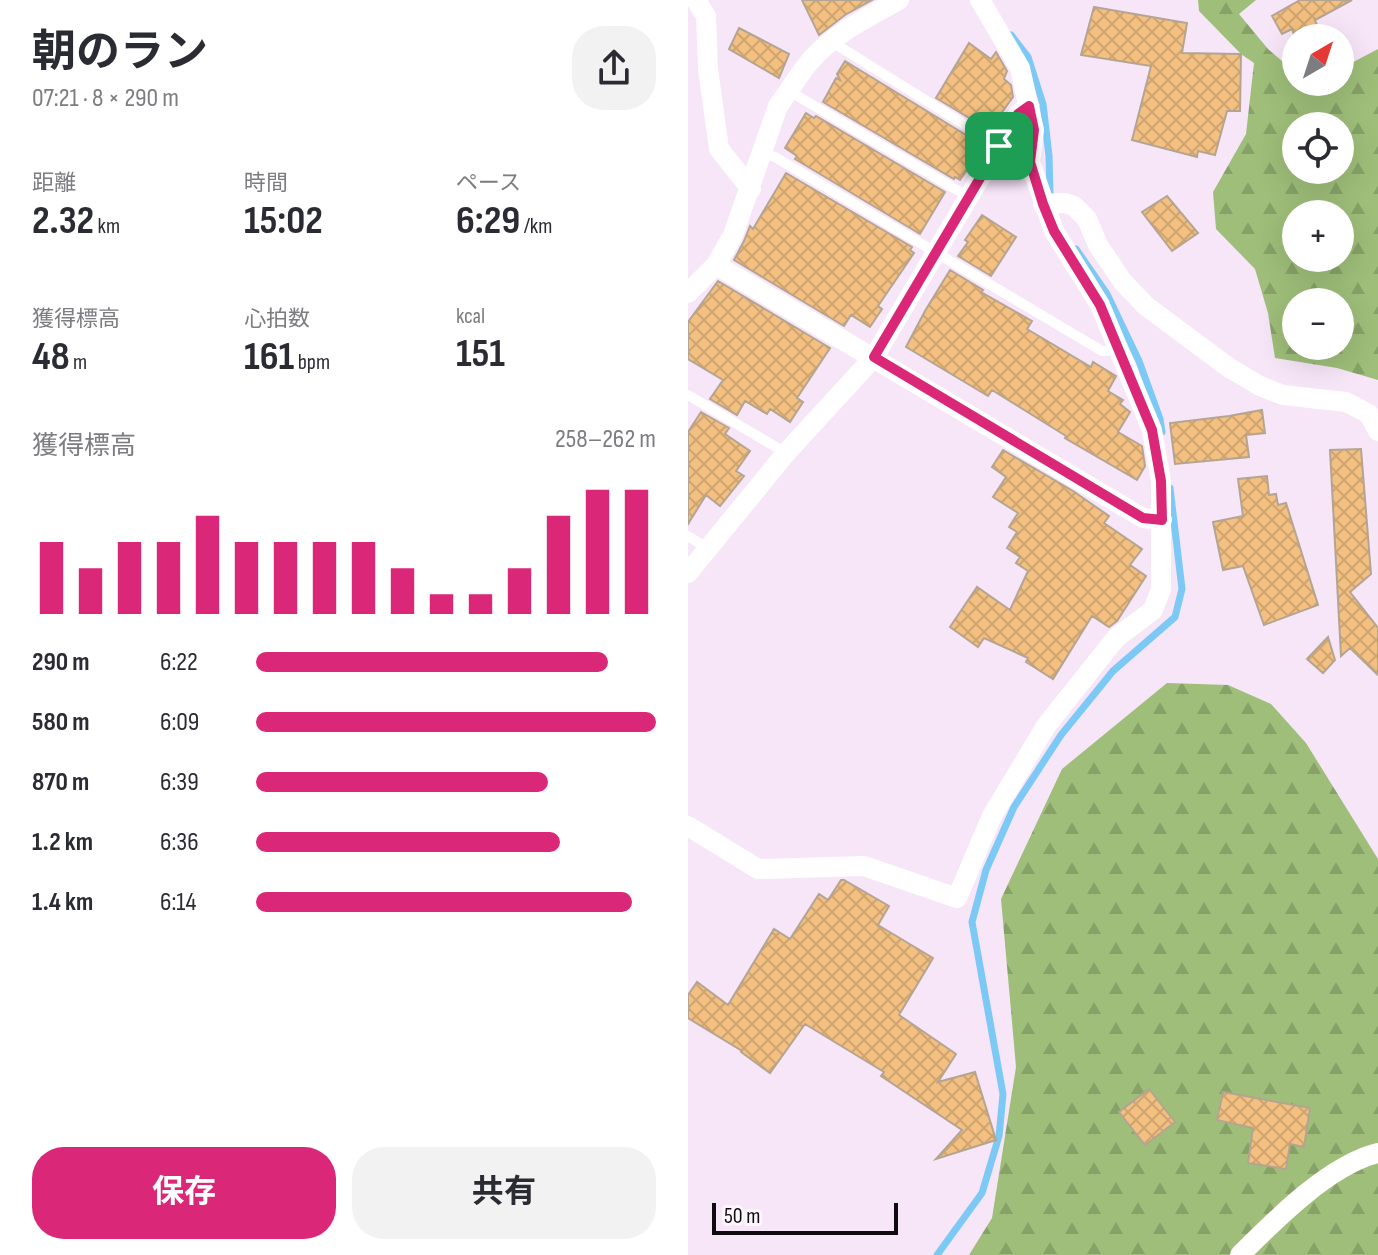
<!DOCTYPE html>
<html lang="ja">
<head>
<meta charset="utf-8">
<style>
  :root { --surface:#fff; --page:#f2f2f3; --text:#2b2b33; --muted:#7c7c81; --accent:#db2777 }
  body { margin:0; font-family:"Sofia Sans Condensed","Noto Sans JP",sans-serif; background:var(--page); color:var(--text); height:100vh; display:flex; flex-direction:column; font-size:30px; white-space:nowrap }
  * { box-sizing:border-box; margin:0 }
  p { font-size:26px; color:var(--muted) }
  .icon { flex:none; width:44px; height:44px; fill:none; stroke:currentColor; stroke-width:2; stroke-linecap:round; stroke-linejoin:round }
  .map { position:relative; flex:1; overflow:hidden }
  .sheet { display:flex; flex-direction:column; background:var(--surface); width:688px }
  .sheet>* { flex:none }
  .needle { width:52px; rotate:39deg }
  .fabs { position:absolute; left:594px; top:24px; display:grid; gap:16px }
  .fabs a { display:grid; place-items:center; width:72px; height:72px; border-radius:50%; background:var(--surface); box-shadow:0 8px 32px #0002; font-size:40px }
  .scale { position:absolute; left:24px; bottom:20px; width:186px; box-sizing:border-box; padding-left:8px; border:4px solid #110b11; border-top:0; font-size:22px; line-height:28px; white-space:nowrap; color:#110b11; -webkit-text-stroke:6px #fef7fe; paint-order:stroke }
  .pin { position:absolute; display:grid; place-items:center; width:68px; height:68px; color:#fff; margin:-34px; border-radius:16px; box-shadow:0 4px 12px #0006 }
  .round { display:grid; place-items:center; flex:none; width:84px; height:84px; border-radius:32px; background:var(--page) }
  .headline { display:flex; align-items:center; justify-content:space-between; height:136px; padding:0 32px }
  h1 { font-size:44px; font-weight:700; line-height:60px }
  .metrics { display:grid; grid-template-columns:repeat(3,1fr); gap:12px; height:136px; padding:8px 32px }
  .metrics div { display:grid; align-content:center }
  .metrics b { font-size:40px; font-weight:700 }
  .metrics small { font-size:22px; font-weight:400 }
  .metrics p { font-size:22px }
  .chart { height:224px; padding:16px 32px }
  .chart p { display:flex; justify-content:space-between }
  .chart svg { width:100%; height:144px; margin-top:8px; stroke:var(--accent); stroke-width:6 }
  .button { display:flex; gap:16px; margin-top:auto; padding:16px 32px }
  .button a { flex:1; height:92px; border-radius:32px; background:var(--accent); color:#fff; font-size:32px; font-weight:700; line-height:92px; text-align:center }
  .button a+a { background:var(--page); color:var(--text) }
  ul { padding:0 32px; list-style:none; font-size:26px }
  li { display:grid; grid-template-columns:128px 96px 1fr; align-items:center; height:60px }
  li i { height:20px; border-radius:10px; background:var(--accent) }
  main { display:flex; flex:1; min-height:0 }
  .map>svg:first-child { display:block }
  .forest { fill:url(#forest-firs); fill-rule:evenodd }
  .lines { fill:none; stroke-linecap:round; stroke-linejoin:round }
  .stream { stroke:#7cc9f6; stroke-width:7 }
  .building { fill:url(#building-cross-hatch); stroke:#b4a593; stroke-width:2 }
  .service { stroke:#fff; stroke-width:10 }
  .minor { stroke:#fff; stroke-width:20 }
  .route-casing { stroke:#fff; stroke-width:16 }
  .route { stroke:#db2777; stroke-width:10 }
</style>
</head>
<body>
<main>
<section class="sheet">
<div class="headline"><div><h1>朝のラン</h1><p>07:21 · 8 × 290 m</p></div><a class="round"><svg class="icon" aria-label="share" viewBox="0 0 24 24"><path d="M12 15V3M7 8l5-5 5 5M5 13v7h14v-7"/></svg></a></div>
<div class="metrics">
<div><p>距離</p><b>2.32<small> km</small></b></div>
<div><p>時間</p><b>15:02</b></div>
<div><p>ペース</p><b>6:29<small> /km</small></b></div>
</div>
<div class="metrics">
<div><p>獲得標高</p><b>48<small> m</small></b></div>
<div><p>心拍数</p><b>161<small> bpm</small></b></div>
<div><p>kcal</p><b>151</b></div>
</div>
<div class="chart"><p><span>獲得標高</span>258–262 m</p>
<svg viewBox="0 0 160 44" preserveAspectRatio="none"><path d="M5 44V22M15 44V30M25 44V22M35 44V22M45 44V14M55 44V22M65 44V22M75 44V22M85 44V22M95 44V30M105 44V38M115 44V38M125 44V30M135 44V14M145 44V6M155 44V6"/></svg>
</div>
<ul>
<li><b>290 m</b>6:22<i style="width:88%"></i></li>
<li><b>580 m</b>6:09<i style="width:100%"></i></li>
<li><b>870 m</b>6:39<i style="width:73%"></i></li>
<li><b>1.2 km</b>6:36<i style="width:76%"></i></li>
<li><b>1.4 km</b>6:14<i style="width:94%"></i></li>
</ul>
<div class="button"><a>保存</a><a>共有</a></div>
</section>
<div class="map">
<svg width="690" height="1255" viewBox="0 0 690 1255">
  <defs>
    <pattern id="forest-firs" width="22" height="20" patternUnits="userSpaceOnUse" patternTransform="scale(2)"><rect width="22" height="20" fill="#9ebe79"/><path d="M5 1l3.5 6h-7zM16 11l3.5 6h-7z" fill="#87a268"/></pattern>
    <pattern id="building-cross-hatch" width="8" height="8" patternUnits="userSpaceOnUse" patternTransform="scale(2)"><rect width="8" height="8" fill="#f3c081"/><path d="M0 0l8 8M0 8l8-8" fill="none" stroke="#cfa46e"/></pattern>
  </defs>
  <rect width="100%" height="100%" fill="#f7e5f8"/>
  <path class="forest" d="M510,0H568L551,14L580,49L608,73V82H619L622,85L628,82H652V69L690,49V380L649,368L587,358L580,313L567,269L528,229L525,192L558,134L566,63L553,54L511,11ZM608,126H652V170H608ZM608,214H652V258H608ZM608,302H652V346H608Z
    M479,683L540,685L583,704L618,743L690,859V1255H281L304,1218L328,1067L313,899L374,769Z"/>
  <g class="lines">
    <path class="stream" d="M323,35L340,57L355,104L361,156L362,194
      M388,249L419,294L451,361L472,419L474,432
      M249,1255L294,1193L311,1136L315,1094L284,922L298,870L326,807L373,735L425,671L487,617L494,589L482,488"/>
  </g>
  <path class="building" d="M114,0H184L157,15L131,35Z
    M612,0H664L627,20L634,38H607L604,29L594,34L584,16Z
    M406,7L499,23L494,53L553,54L552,111H539L527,155L510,151L509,157L444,140L463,66L393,55Z
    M51,28L101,54L91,78L41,49Z
    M281,43L303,59L308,52L319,71L316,79L323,85L325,97L301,130L248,98Z
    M157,61L296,146L272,180L267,177L266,179L135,102L148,78L152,80L149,74Z
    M118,113L126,118L128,116L257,192L232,234L107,159L109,156L97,148Z
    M98,173L224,247L222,250L226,253L190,306L194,309L182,327L163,315L156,326L46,260L56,241L62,226L65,229Z
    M479,196L510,233L484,251L454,212Z
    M294,215L328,237L303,276L270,256L280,242L277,240Z
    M262,270L295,290L293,292L344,321L339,329L403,367L405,362L428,376L420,391L435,400L432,404L442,412L430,432L454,446L457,466L449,480L377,438L378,436L304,390L300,396L218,347L237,311Z
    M30,281L142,348L109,398L115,402L102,422L82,409L79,414L57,401L49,415L22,399L35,380L0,359V322Z
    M574,410L577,433L558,435L561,457L487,464L482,423L541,416Z
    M13,412L41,428L37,434L62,451L48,471L56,476L32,506L18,495L0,524V432Z
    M673,449L683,574L662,592L690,628V675L662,648L653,656L642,450Z
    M315,450L385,491L421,516L416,523L454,549L442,565L458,576L429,621L421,627L404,616L365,679L338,662L340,658L296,638L290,647L262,627L289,587L322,610L340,571L328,563L332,557L319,548L329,532L321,527L330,513L305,497L318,477L304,467Z
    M579,476L581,495L588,494L590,505L598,503L630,605L576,625L555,566L535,570L525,522L555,516L550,479Z
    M640,637L647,660L635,673L619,659Z
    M153,880H156L201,906L190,925L245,958L211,1015L268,1054L250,1082L287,1072L308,1140L248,1159L274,1130L193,1076L196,1072L117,1024L82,1073L53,1052L54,1051L0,1018V995L9,982L40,1005L86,929L102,939L131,894L140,900Z
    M461,1089L487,1122L457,1145L431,1112Z
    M535,1092L622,1108L616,1147L602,1144L598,1169L560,1163L565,1128L529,1120Z"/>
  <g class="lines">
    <path class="service" d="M144,42L311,146
      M101,91L281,197
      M75,153L87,157L414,351L431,350
      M0,395L98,453
      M0,536L20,549"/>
    <path class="minor" d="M8,0L18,16L20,69L31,149L63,189
      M355,204L377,203L386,206L399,219L410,245L435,282L458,306L540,367L572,386L595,395L658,402L681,414L690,431
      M28,265L455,518L474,520
      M0,293L28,265L45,235L90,106C101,91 111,74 123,60C147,33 180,17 211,0
      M0,573L98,453L186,357L330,114L341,106
      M0,826L70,869L176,866L269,898L304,816L358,726L428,638L465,610L473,589V481L464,430L412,305L366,231L342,162L346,130L332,68L292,0
      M552,1255C587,1220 641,1165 690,1153"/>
  </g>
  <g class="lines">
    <defs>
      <path id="route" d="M341,106L346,130L342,162L355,204L366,231L412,305L464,430L473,481L474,520L455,518L186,357L330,114Z"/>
    </defs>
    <use href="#route" class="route-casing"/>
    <use href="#route" class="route"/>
  </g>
</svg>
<div class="fabs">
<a><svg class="needle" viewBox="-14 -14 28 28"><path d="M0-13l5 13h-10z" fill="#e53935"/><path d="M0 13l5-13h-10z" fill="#7c7c81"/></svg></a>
<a><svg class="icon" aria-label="locate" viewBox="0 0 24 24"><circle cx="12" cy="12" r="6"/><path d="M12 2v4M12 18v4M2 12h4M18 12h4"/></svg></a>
<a>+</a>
<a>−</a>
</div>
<div class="scale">50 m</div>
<div class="pin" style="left:311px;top:146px;background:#1e9e55"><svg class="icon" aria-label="arrive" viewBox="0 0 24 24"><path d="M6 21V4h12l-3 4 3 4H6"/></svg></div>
</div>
</main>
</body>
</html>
